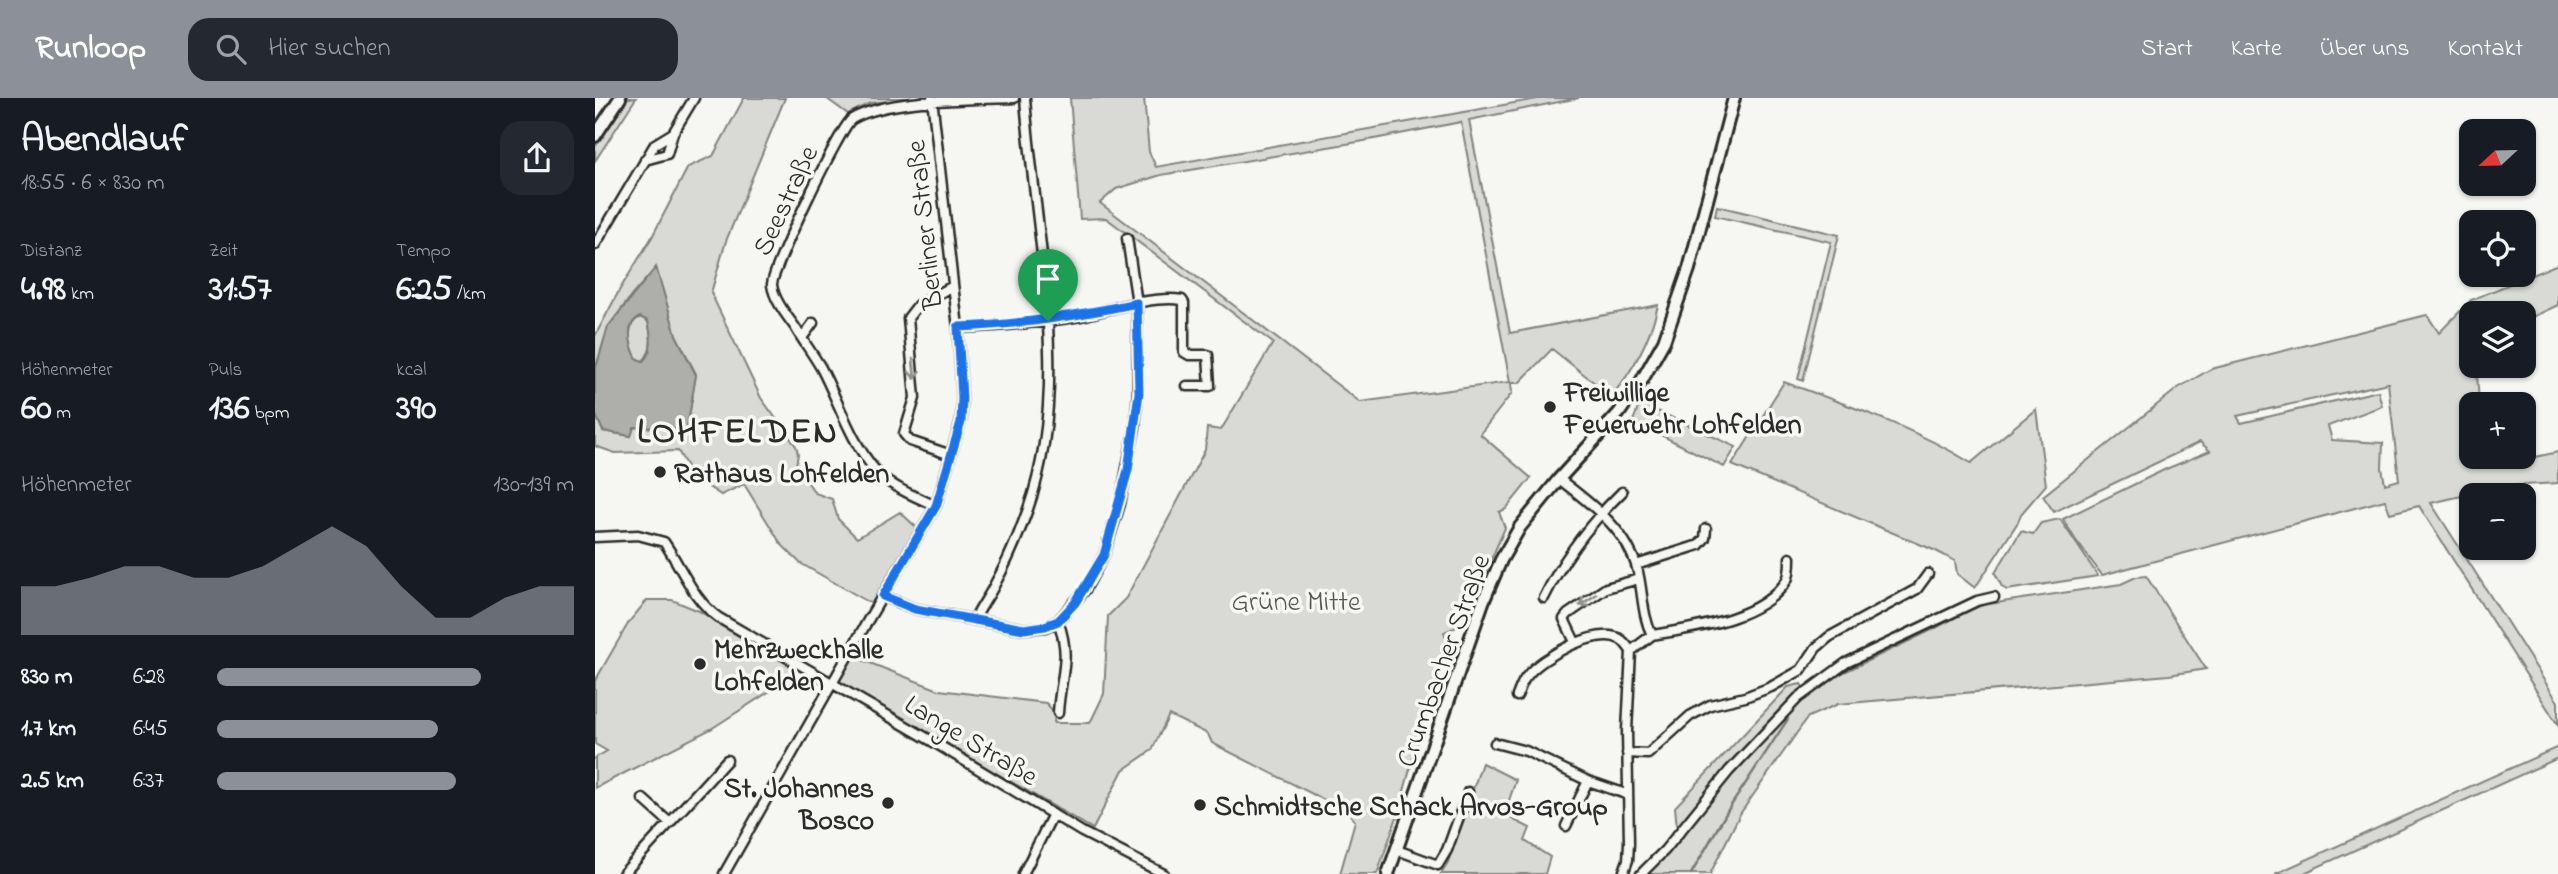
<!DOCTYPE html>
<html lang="de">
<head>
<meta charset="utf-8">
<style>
  :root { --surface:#171b24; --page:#242831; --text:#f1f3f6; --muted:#9ea1a6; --accent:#8c9099 }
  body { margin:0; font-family:"Indie Flower",sans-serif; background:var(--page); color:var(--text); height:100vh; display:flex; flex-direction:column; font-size:26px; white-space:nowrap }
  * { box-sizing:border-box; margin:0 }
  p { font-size:23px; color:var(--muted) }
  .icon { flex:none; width:38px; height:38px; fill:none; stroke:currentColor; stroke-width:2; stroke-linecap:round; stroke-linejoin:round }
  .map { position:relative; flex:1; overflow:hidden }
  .drawer { display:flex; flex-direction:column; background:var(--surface); width:595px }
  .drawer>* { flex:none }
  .needle { width:46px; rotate:248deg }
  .buttons { position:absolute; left:1864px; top:21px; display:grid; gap:14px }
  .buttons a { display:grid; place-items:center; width:77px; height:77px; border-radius:14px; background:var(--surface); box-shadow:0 2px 5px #0004; font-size:35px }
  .pin { position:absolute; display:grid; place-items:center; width:60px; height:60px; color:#fff; margin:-72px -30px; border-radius:50% 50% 50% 0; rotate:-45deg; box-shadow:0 0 7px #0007 }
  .pin .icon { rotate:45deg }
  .round { display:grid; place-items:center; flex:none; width:74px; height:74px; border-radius:21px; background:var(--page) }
  .headline { display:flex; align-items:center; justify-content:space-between; height:119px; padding:0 21px }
  h1 { font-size:38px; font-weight:700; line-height:52px }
  .figures { display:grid; grid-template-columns:repeat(3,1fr); gap:10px; height:119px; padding:7px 21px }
  .figures div { display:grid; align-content:center }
  .figures b { font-size:35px; font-weight:700 }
  .figures small { font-size:19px; font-weight:400 }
  .figures p { font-size:19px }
  .chart { height:196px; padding:14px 21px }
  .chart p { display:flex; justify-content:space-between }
  .chart svg { width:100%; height:126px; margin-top:7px; fill:var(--accent); opacity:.7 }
  ul { padding:0 21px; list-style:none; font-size:23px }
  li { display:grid; grid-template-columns:112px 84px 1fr; align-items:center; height:52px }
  li i { height:18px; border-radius:9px; background:var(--accent) }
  header { display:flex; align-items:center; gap:42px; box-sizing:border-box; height:98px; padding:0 35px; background:var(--accent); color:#fff }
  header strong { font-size:33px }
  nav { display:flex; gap:38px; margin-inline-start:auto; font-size:24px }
  .search { width:490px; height:63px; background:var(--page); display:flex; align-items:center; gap:18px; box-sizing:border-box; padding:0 24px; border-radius:21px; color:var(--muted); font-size:26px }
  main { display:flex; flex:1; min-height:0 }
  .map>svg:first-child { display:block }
  .green { fill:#d9d9d5; stroke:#828280; stroke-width:2; fill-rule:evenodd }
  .water { fill:#aeaeab; stroke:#7a7a78; stroke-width:2; fill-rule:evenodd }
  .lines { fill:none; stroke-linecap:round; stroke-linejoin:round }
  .stream { stroke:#7a7a78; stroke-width:2.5 }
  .street-casing { stroke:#2b2b2b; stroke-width:13 }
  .secondary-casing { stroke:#2b2b2b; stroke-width:16 }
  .street { stroke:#f6f6f2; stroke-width:8 }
  .secondary { stroke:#f6f6f2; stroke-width:10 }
  .oneway { stroke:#90908e }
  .route-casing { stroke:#fff; stroke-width:14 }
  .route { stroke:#1a73e8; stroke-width:9 }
  .poi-dot { fill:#2b2b2b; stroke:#f6f6f2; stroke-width:2.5 }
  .labels { text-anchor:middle; stroke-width:7; stroke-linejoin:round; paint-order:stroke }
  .street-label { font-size:28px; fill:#2b2b2b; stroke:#f6f6f2 }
  .poi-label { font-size:28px; font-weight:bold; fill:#2b2b2b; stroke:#f6f6f2; text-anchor:start }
  .park-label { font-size:28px; fill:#565656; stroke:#f6f6f2 }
  .district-label { font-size:35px; font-weight:bold; letter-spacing:2px; fill:#2b2b2b; stroke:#f6f6f2 }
</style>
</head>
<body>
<header>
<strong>Runloop</strong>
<div class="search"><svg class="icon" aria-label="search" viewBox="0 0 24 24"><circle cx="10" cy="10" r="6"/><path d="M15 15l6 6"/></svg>Hier suchen</div>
<nav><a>Start</a><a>Karte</a><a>Über uns</a><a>Kontakt</a></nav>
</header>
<main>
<section class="drawer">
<div class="headline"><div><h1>Abendlauf</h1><p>18:55 · 6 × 830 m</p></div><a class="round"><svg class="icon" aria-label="share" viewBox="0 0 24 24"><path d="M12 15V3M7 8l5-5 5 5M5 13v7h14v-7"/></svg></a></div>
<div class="figures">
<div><p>Distanz</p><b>4.98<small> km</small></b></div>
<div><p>Zeit</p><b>31:57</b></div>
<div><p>Tempo</p><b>6:25<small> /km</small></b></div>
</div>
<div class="figures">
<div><p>Höhenmeter</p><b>60<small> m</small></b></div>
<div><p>Puls</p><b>136<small> bpm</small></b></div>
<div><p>kcal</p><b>390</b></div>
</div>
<div class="chart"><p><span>Höhenmeter</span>130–139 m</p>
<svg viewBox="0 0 160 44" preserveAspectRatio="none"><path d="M0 44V27L10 27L20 24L30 20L40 20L50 24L60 24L70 20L80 13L90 6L100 13L110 27L120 38L130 38L140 31L150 27L160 27V44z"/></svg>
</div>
<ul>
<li><b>830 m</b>6:28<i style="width:74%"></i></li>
<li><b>1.7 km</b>6:45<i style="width:62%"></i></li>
<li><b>2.5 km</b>6:37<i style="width:67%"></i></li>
</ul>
</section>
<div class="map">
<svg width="1963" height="776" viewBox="0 0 1963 776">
  <rect width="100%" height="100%" fill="#f6f6f2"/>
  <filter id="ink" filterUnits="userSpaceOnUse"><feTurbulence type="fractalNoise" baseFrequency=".0143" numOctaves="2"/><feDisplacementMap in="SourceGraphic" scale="14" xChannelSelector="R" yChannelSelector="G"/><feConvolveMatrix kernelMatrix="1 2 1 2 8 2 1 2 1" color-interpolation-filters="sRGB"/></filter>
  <g filter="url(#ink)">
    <path class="green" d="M32,0H41L0,63V49Z
      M149,0H190L131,143L116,195L166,300L201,348L203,356L201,367L220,395L237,401L243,421L262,440L305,414L322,430L277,506L205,465L186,446L149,386L126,397L98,379L83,353L20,355L0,348V315L8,333L36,338L39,329L92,331L101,276L81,237L61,170L37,197L13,229L0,273V238L25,191L57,139L93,69L118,58Z
      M231,0H320L276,5L253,16Z
      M475,0H549L554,54L561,69L948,0H984L874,22L915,235L1063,207C1056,239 1038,274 1016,298L957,251L924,285H916L917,295L885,336L936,380L911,411L904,414L910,430L867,527L849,534L855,550L826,632L809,693L810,696L782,776H745L760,723L753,714L617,645L613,636L574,617L557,652L528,672L498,731L243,584L257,558L344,592L451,605L460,615L459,625H495L509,596L513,518L531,500L610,352L612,330L626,332L678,245L511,120L485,121ZM866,24L915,284L765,304L505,105L521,91L566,77L769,43Z
      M1122,108L1244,137L1208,283L1203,281L1236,144L1120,118Z
      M1963,166V207L1929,223L1928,215H1876V247L1869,250L1882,275L1884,306H1876V359H1908L1922,363L1963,354V385L1911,388L1836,405L1963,604V627L1824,408L1795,415L1790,402L1507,477L1480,441L1468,421L1571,371L1615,353L1605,344L1459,414L1448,398L1583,290L1616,271L1832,217L1844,235L1876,202ZM1793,285L1804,382L1790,386L1787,370L1788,345L1737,342L1733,328L1787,308L1783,293L1646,325L1642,318Z
      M45,219L53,223C56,236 59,253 48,263L42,261C35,248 29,227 45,219Z
      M1189,284C1252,307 1318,329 1376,365L1441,311L1451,387L1426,416L1423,424L1380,490L1362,476L1360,463L1341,453L1137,367Z
      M1045,305L1141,349L1129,369L1038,323Z
      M1465,421L1503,478L1412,492L1407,489L1400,475L1426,433L1438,436L1446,425Z
      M1551,478L1611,571L1574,577L1243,606L1213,619L1145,716L1115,776H1053L1083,740L1080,709L1193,589L1206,586L1213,598L1241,578L1339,531L1381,508L1526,486L1541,479Z
      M52,502H77L104,513L199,570L186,586L116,631L0,690V660L12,653L0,646V583L34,524Z
      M1963,649V660L1707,776H1680Z
      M887,665L921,682L909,717L935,730L930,743L955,759L950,776H846L852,767Z"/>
    <path class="water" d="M61,169L81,237L101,277L92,331L39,329L36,338L8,333L0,315V273L13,229ZM45,219L53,223C56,236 59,253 48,263L42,261C35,248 29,226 45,219Z"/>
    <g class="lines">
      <path class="stream" d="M1096,776L1133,712L1193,621"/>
      <defs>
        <path id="street" d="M50,62L72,56L78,35
          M0,147L60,46L78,35L99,0
          M363,230C404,228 445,225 486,218C514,212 559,197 587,202L589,205V254L594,257H613L615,288H592
          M207,240L218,225
          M356,357L315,343L309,336L320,300L313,220L323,207L358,188
          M964,381C996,406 1033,432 1043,474C1048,495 1047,517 1057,537
          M341,408C321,399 296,389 281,373C255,343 244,304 226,270C218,256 208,243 200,229C192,218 179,202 177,187C176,174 245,29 257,21C294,0 374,2 419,0
          M0,439L43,437L69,444C87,470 98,502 124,520L342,646L487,734L569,776
          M1041,467L1104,447L1110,440L1111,431
          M288,498L320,511L429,531L450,529L463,523L490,492L509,457L525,406L540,329L543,295L542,205L532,140
          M949,500C969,459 994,426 1027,394
          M380,521C386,508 395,497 401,484C414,461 424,436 433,411C478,285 439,131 430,0
          M1057,537C1099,530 1167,522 1192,482C1195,476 1195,467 1195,460
          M980,544L969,521L973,516L1011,490L1044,481
          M922,598C925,591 927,583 932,578C945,560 1002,528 1025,541C1029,543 1033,549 1036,553
          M463,615C465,578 477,561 463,523
          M900,645L931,653L993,683L1031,696
          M1032,655L1053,656L1095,618L1115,607L1150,599L1176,589L1206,572L1221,550L1234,539L1322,491L1333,476
          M48,701L75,725
          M971,728L993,683
          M802,752L843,767L852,752L873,694
          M28,776L132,662
          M129,776L272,524L341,408L366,323L367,300L363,230L337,0
          M428,776L458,716
          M1028,776L1033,762L1034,745L1032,633L1036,553L1057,537
          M1046,776L1070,752L1134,673L1203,600L1251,565L1382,503L1399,499"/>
        <path id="secondary" d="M0,38L25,0
          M793,776L888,504L906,462L925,429L964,381L1024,315L1047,282L1069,243L1094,171L1139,0"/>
      </defs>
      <use href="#street" class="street-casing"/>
      <use href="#secondary" class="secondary-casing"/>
      <use href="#street" class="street"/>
      <use href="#secondary" class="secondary"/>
    </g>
    <defs><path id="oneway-shaft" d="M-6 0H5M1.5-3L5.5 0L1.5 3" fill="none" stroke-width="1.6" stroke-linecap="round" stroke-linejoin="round" transform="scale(1.75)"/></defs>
    <g class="oneway">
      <use href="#oneway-shaft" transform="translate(319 271) rotate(85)"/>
      <use href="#oneway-shaft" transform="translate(993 502) rotate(146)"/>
    </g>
  </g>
  <g class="lines" filter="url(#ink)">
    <defs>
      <path id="route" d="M542,205L544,295L533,372L509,457L480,505L463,523L450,528L429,531L320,511L288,498L341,408L366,324L367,300L363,229C424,227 482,218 542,205Z"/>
    </defs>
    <use href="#route" class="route-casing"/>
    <use href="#route" class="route"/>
  </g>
  <g class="poi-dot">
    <circle cx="955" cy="309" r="7"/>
    <circle cx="65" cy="374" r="7"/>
    <circle cx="105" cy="566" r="7"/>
    <circle cx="293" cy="705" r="7"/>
    <circle cx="605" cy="707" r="7"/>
  </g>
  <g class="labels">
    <g class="street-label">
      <text transform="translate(189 102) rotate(-65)" y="10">Seestraße</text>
      <text transform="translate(328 127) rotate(-96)" y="10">Berliner Straße</text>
      <text transform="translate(847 562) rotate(-70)" y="10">Crumbacher Straße</text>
      <text transform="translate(377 641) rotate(31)" y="10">Lange Straße</text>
    </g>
    <g class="poi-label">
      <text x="969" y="303">Freiwillige<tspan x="969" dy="32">Feuerwehr Lohfelden</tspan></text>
      <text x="79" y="384">Rathaus Lohfelden</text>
      <text x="119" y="560">Mehrzweckhalle<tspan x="119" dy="32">Lohfelden</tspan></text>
      <text x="279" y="699" text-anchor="end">St. Johannes<tspan x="279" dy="32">Bosco</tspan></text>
      <text x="619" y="717">Schmidtsche Schack Arvos-Group</text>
    </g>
    <g class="park-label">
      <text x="701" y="512">Grüne Mitte</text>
    </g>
    <g class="district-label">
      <text x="143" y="344">LOHFELDEN</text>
    </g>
  </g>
</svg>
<div class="buttons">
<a><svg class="needle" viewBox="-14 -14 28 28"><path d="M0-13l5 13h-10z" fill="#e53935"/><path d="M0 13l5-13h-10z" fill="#9ea1a6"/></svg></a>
<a><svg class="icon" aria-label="locate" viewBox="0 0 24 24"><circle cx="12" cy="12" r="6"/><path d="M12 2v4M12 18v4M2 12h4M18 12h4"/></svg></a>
<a><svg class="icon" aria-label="layers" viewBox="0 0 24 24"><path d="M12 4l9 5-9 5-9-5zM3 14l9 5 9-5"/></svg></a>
<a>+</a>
<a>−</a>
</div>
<div class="pin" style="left:453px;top:223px;background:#1e9e55"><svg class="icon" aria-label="arrive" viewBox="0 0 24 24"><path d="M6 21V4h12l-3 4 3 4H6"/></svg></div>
</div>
</main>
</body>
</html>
